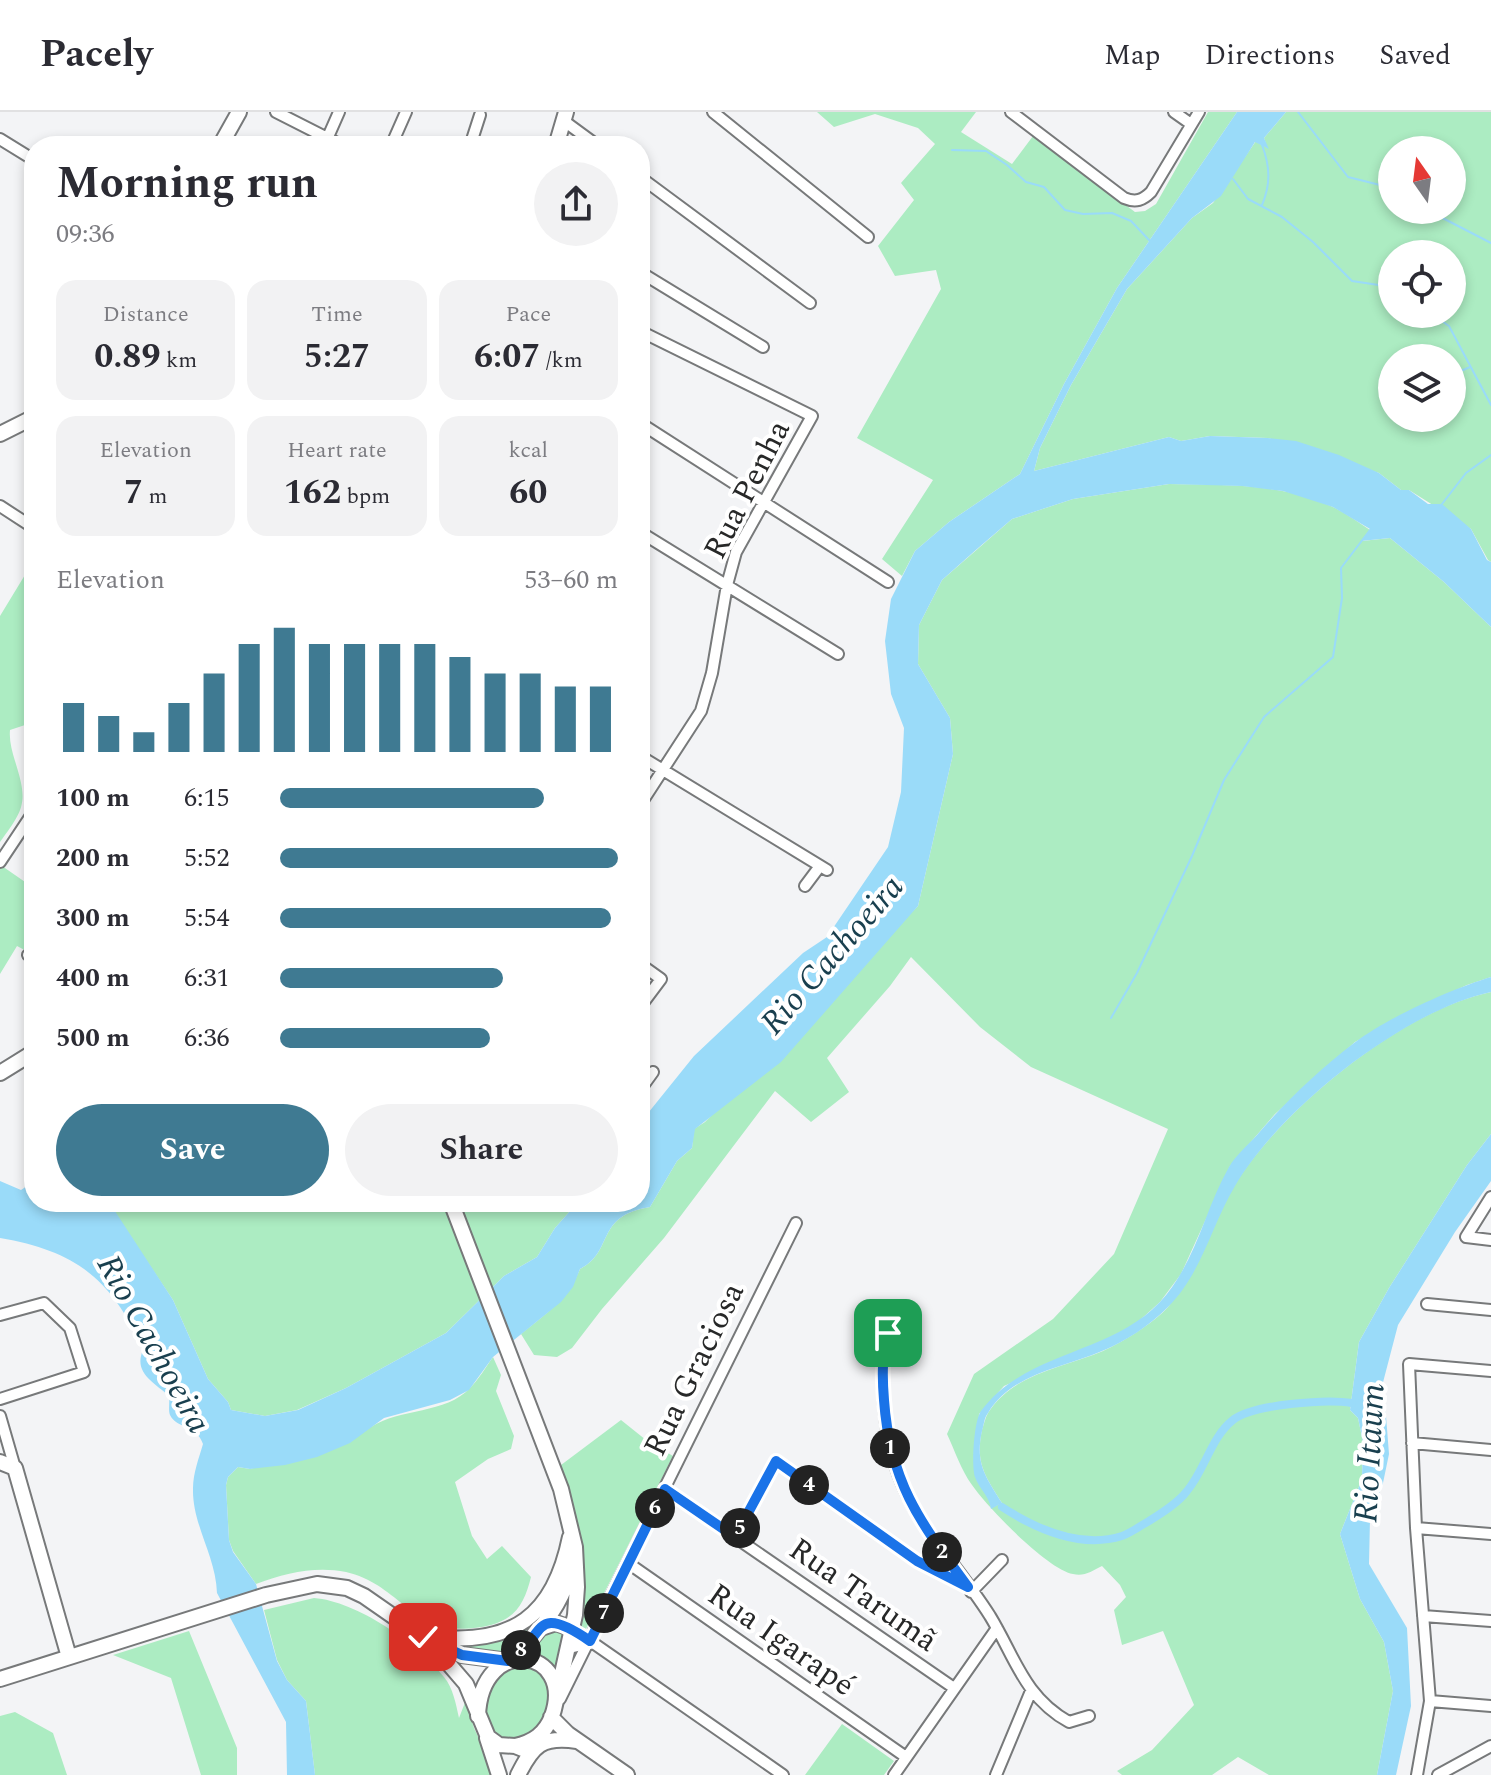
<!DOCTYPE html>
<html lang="en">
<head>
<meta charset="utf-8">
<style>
  :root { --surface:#fff; --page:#f2f2f3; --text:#2b2b33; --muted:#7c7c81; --line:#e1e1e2; --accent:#3f7a92 }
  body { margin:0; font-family:Spectral,serif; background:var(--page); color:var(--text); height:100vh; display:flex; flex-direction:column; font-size:30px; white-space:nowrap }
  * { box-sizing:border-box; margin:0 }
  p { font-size:26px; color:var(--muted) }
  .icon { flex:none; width:44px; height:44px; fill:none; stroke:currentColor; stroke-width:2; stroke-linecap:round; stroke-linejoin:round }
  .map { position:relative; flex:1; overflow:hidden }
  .sheet { position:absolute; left:24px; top:24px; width:626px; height:1076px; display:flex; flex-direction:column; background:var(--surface); border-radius:32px; box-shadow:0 4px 12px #0003 }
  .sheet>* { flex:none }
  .needle { width:52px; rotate:346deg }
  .buttons { position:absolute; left:1378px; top:24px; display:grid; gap:16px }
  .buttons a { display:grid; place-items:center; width:88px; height:88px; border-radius:50%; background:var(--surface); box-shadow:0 4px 12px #0003; font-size:40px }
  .pin { position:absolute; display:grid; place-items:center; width:68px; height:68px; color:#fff; margin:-34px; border-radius:16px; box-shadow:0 4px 12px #0006 }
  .km { position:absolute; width:40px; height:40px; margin:-20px; border-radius:50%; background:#222; color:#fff; font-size:22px; line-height:40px; text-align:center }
  .round { display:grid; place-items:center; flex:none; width:84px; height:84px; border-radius:42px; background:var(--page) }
  .summary { display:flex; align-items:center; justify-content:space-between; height:136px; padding:0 32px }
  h1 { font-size:44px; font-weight:700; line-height:60px }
  .stats { display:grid; grid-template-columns:repeat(3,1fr); gap:12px; height:136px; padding:8px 32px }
  .stats div { display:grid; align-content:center; border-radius:20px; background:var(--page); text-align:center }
  .stats b { font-size:34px; font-weight:700 }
  .stats small { font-size:22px; font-weight:400 }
  .stats p { font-size:22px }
  .chart { height:224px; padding:16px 32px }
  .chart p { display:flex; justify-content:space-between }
  .chart svg { width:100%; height:144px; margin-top:8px; stroke:var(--accent); stroke-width:6 }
  .primary-button { display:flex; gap:16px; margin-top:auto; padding:16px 32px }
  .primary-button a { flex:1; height:92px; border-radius:48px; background:var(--accent); color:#fff; font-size:32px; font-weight:700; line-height:92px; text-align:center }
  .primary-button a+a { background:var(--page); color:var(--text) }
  ul { padding:0 32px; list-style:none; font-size:26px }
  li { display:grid; grid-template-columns:128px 96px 1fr; align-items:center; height:60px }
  li i { height:20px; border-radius:10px; background:var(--accent) }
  header { display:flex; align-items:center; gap:48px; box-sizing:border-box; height:112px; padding:0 40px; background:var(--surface); border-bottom:2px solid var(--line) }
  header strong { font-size:38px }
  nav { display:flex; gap:44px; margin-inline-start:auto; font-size:28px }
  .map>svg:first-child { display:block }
  .green { fill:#acecc2; fill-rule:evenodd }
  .water { fill:#9adbf9 }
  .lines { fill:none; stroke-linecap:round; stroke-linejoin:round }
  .stream { stroke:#9adbf9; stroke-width:2 }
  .canal { stroke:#9adbf9; stroke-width:8 }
  .minor-casing { stroke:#77797a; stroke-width:14 }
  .major-casing { stroke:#77797a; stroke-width:18 }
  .minor { stroke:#fff; stroke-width:10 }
  .major { stroke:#fff; stroke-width:14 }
  .route-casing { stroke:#fff; stroke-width:16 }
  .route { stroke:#1a73e8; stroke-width:10 }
  .labels { text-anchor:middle; stroke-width:8; stroke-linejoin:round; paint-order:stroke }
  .street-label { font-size:32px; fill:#272828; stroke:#fff }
  .water-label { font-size:34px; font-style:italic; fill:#193f4e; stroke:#fff }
</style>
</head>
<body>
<header>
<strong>Pacely</strong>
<nav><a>Map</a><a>Directions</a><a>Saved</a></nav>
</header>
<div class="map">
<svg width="1491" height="1663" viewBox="0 0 1491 1663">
  <rect width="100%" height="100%" fill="#f3f4f6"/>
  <path class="green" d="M817,0H976L961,20L1012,52L1033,24L1135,100L1145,99L1156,92L1208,0H1237L1117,176L1064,272L1020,362L949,410L915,439L902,464L882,447L933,368L857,326L941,177L936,158L895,164L878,134L914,88L901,71L935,32L918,16L875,2L834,15Z
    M1286,0H1491V450L1488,448L1471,417L1409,378H1401L1379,361L1268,326L1210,324L1181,329L1169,325L1034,359L1040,336L1071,273L1127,177L1192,106L1213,91L1256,29L1267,35L1264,26ZM1392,38H1452V98H1392ZM1392,142H1452V202H1392ZM1392,246H1452V306H1392Z
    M1169,372C1224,373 1283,371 1333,395C1346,401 1358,410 1370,418L1362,429L1390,426L1444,470L1491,515V865L1467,873L1408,900L1355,930L1275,1002L1230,1054L1181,1162L1160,1190L1130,1217L1004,1274L979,1302L975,1364L990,1387L991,1396L1002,1391C985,1364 975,1351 982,1318C984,1312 985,1306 988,1301C1013,1261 1063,1256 1103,1239C1121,1231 1154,1211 1168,1195C1175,1187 1180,1173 1185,1164C1204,1130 1220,1095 1241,1063C1291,990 1404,898 1491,880V1022L1467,1053L1389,1176L1359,1230L1350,1298L1358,1306L1363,1330L1362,1367L1340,1422L1360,1487L1384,1530L1393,1579L1377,1663H1269L1238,1645L1212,1663H1122L1117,1659L1152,1638L1194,1593L1163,1519L1122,1533L1114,1498L1126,1485L1120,1473L1102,1454C1092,1459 1084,1465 1073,1462C1047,1457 988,1396 972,1373C961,1358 955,1339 947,1322L974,1262L1053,1207L1114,1142L1168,1017L1031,955L980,915L911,845L890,874L827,946L849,980L811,1010L775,979L664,1126L602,1197L572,1236L557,1245L534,1243L521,1222C546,1202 568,1187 580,1157C615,1139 594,1104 650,1095L677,1049L692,1036L694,1017L705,1010L918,794L953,642L950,606L918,552L919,513L942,468L1012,407L1073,387Z
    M31,453L34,455V610L10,618C9,629 12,639 15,649C28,690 25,696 0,730V504Z
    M2,754L28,772L34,763V843L17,834L0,862V757Z
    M107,1090H578L555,1116L537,1145L504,1164L446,1221L346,1276L297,1298L265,1304L231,1298L228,1290L208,1267L173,1188Z
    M493,1245L501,1263L496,1279L514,1324L511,1337L488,1347L455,1370L472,1424L487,1447L502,1434L531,1465C525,1489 517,1506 491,1513C414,1532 404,1473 346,1460C315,1454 286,1461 256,1472L233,1439L229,1428L226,1373L228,1365L238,1355L250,1357L371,1315C400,1296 446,1302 470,1276C479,1267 486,1255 493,1245Z
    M621,1308L646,1328L673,1344L586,1517H582L578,1513L579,1426L561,1353Z
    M314,1486C356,1489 419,1532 444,1565C453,1576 456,1592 459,1606L466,1588L474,1616L491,1652L492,1663H315L306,1589L287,1568L277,1548L264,1498Z
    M548,1498L511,1540L501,1543L449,1534Z
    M558,1518L567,1522L558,1561L545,1548L525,1540L542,1521Z
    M189,1519L237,1636V1663H201L171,1566L113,1543Z
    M525,1552C542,1558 557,1571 553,1591C551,1601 542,1613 537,1621C530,1624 521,1629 513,1630C480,1632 476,1579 495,1562C502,1556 516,1555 525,1552Z
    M15,1600L53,1621L67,1663H0V1604Z
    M842,1612L894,1649L884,1663H805Z"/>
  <path class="water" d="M1237,0H1286L1264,26L1269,37L1255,30L1221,84L1192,106L1127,177L1071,273L1040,336L1034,359L1169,325L1181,329L1210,324L1268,326L1296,329L1339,343L1379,361L1401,378H1409L1428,392H1442L1471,417L1487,448L1491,450V515L1444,470L1390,426L1361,429L1370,417L1333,395L1283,379L1242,374L1169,372L1073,387L1012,407L977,437L942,468L919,513L918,552L950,606L953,642L918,794L781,950L695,1017L692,1036L677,1049L650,1095C594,1104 615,1139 580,1157L573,1175L561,1190L493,1245L469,1278L450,1288L384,1306L350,1331L317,1345L285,1353L250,1357L238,1355L228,1365L226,1373L229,1428L233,1440L256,1472L277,1549L287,1568L306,1589L315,1663H287L286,1610L217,1481C216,1444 192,1413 193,1376C193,1361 199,1346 203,1332C196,1312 177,1317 170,1303C168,1298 170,1290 169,1284C154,1270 133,1261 143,1238C112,1167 76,1139 0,1126V1069L21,1078L27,1074L34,1077V1090H107L111,1093L173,1188L208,1267L228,1290L231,1298L265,1304L298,1298L346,1276L446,1221L504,1164L537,1145L555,1116L578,1090H640V1011L694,944L803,841L827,825L888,735L901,680L904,616L891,582L885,529L891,487L915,439L949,410L1020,362L1064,272L1117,176Z
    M1491,865V880C1403,899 1280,997 1235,1074C1211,1114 1202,1161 1168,1195C1150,1213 1125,1230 1102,1239C1063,1256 1012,1261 988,1301C984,1306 984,1313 982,1319C975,1351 985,1364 1002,1391L991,1397C989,1383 979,1377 975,1365C971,1354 974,1308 981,1299C1025,1239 1110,1243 1160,1190C1196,1151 1204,1099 1229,1055C1236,1043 1248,1033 1257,1023C1285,990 1320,957 1354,931C1387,906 1451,877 1491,865Z
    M1491,1022V1069L1455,1120L1398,1213L1381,1278L1386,1304L1389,1342L1383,1371L1370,1407L1369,1452L1407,1516L1411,1594L1396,1663H1377L1393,1579L1384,1530L1360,1487L1340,1422L1362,1367L1363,1330L1358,1306L1350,1298L1359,1230L1389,1176L1467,1053Z"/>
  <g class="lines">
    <path class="stream" d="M1298,0L1348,65L1392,76
      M952,38L986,39L1007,53L1026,70L1044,75L1065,98L1083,102L1112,101L1131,109L1150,129
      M1233,67L1248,87L1282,105L1313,130L1352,169L1392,175
      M1262,93C1271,72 1270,54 1262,33
      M1427,98L1491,131
      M1432,202L1449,214L1491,293
      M1452,263L1470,255
      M1442,392L1466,361L1491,343
      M1111,906L1137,861L1192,744L1224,668L1264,605L1333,545L1342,486L1341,456L1370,418"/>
    <path class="canal" d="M1002,1395C1036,1417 1081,1437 1122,1424C1131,1421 1140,1414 1149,1409C1162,1401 1178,1391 1187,1379C1205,1358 1211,1325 1233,1308C1253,1292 1327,1287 1352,1291"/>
    <defs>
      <path id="minor" d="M276,0L343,34
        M713,0L868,125
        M1011,0L1124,86C1136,91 1143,88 1151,80L1199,0
        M1174,0L1191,12
        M564,9L598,34
        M328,25L339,0
        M0,27L34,48
        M391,34L406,0
        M470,34L480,3
        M640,65L810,191
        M640,160L763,235
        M640,219L812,304L736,440L727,473L712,561L701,599L640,693
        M640,311L888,470
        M0,394L34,416
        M640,420L838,542
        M640,644L827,758
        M0,750L34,699
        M805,774L820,754
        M28,843L34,847
        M640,852L661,867L640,895
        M640,978L653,960
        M1491,1085L1466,1125L1491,1128
        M1427,1192L1491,1198
        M0,1203L44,1191L70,1216L84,1260L0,1287
        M888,1221C881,1246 882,1268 884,1294C892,1396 940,1426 990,1504C1015,1545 1024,1585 1069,1610L1089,1604
        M0,1304L15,1356
        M1412,1331L1491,1338
        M665,1377L954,1576
        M1416,1416L1491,1422
        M735,1425L776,1349L917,1449L966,1474
        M628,1451L906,1645
        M971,1480L1002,1448
        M1423,1504L1491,1509
        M573,1517L783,1663
        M560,1587L796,1111
        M1430,1589L1491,1594
        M894,1663L997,1516
        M996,1663L1031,1579
        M1417,1663L1430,1589L1416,1416L1409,1252L1491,1259
        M1438,1663L1491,1634"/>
      <path id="major" d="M220,34L239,0
        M556,34L566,0
        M0,322L34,305
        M0,961L34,940
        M451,1090L561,1377L575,1435L577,1475L575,1503L555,1593
        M0,1350L15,1356L69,1545
        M538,1517L556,1511L573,1517
        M432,1525C513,1534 554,1504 570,1425
        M569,1534L590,1529
        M435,1536L466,1572L488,1625L499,1633L515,1634L530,1640
        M511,1548C534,1526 561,1494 569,1463
        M0,1567L266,1483L317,1472L347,1476L364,1484L423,1525L462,1543L508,1549
        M478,1604C481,1521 576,1536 552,1604C545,1622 533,1630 515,1634
        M551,1605L568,1622L627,1663
        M487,1626L499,1663
        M518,1663C533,1633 542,1624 577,1629"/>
    </defs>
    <use href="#minor" class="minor-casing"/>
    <use href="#major" class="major-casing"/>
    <use href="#minor" class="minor"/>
    <use href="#major" class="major"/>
  </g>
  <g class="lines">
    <defs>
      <path id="route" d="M423,1525L462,1543L508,1549C547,1527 530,1488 590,1529L665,1377L735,1425L776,1349L917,1449L968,1475C920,1410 890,1371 884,1288C882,1264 882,1244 888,1221"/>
    </defs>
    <use href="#route" class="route-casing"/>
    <use href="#route" class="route"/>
  </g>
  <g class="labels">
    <g class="street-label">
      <text transform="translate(746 377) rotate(-63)" y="11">Rua Penha</text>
      <text transform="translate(693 1257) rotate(-64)" y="11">Rua Graciosa</text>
      <text transform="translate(864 1482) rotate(35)" y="11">Rua Tarumã</text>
      <text transform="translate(782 1527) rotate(35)" y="11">Rua Igarapé</text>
    </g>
    <g class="water-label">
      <text transform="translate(831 842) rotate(-49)" y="12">Rio Cachoeira</text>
      <text transform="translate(155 1231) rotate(61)" y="12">Rio Cachoeira</text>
      <text transform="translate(1368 1341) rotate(-87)" y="12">Rio Itaum</text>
    </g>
  </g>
</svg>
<div class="buttons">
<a><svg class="needle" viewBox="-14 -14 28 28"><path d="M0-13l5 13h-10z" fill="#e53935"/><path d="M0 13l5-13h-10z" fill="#7c7c81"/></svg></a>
<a><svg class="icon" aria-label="locate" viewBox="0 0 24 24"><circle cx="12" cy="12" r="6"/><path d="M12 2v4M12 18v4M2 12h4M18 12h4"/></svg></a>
<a><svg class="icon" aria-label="layers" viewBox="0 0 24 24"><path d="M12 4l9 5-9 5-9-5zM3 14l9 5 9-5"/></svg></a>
</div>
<div class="pin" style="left:888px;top:1221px;background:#1e9e55"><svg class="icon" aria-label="arrive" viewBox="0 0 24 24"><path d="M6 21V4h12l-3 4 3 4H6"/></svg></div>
<div class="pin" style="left:423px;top:1525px;background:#d93025"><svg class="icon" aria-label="check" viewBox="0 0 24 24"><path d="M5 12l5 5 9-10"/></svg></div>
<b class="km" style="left:890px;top:1336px">1</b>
<b class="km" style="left:942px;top:1440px">2</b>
<b class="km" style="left:809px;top:1373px">4</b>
<b class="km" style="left:740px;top:1416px">5</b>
<b class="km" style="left:655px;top:1396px">6</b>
<b class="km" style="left:604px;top:1501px">7</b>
<b class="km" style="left:521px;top:1538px">8</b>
<section class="sheet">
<div class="summary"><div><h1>Morning run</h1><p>09:36</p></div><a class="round"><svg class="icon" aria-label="share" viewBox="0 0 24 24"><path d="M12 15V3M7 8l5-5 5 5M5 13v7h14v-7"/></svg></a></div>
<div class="stats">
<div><p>Distance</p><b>0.89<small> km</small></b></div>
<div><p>Time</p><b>5:27</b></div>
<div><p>Pace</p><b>6:07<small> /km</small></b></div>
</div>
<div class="stats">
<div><p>Elevation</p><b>7<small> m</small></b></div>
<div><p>Heart rate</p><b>162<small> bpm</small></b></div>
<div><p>kcal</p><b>60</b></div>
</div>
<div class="chart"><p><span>Elevation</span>53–60 m</p>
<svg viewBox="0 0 160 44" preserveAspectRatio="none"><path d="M5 44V29M15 44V33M25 44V38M35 44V29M45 44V20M55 44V11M65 44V6M75 44V11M85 44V11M95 44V11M105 44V11M115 44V15M125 44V20M135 44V20M145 44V24M155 44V24"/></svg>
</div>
<ul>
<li><b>100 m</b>6:15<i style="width:78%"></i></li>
<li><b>200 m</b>5:52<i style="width:100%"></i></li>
<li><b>300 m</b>5:54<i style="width:98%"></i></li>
<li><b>400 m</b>6:31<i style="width:66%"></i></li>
<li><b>500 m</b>6:36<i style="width:62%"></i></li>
</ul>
<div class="primary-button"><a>Save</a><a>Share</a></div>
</section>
</div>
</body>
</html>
